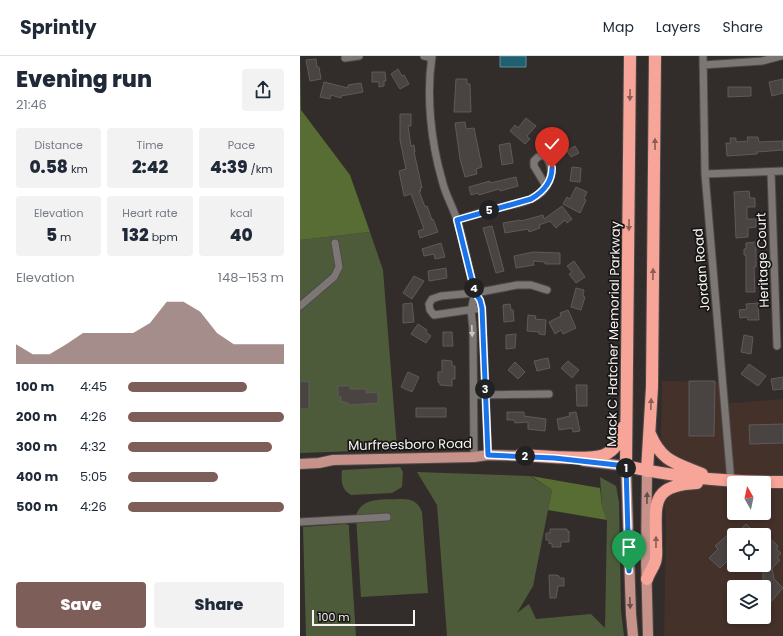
<!DOCTYPE html>
<html lang="en">
<head>
<meta charset="utf-8">
<style>
  :root { --surface:#fff; --page:#f2f2f3; --text:#1f2937; --muted:#747a83; --line:#e0e1e3; --accent:#7e5e59 }
  body { margin:0; font-family:Poppins,sans-serif; background:var(--page); color:var(--text); height:100vh; display:flex; flex-direction:column; font-size:15px; white-space:nowrap }
  * { box-sizing:border-box; margin:0 }
  p { font-size:13px; color:var(--muted) }
  .icon { flex:none; width:22px; height:22px; fill:none; stroke:currentColor; stroke-width:2; stroke-linecap:round; stroke-linejoin:round }
  .map { position:relative; flex:1; overflow:hidden }
  .sheet { display:flex; flex-direction:column; background:var(--surface); width:300px }
  .sheet>* { flex:none }
  .needle { width:26px; rotate:351deg }
  .buttons { position:absolute; left:427px; top:420px; display:grid; gap:8px }
  .buttons a { display:grid; place-items:center; width:44px; height:44px; border-radius:4px; background:var(--surface); box-shadow:0 2px 6px #0003; font-size:20px }
  .scale { position:absolute; left:12px; bottom:10px; width:103px; box-sizing:border-box; padding-left:4px; border:2px solid #f6f3f2; border-top:0; font-size:11px; line-height:14px; white-space:nowrap; color:#f6f3f2; -webkit-text-stroke:3px #181615; paint-order:stroke }
  .pin { position:absolute; display:grid; place-items:center; width:34px; height:34px; color:#fff; margin:-41px -17px; border-radius:50% 50% 50% 0; rotate:-45deg; box-shadow:0 0 4px #0007 }
  .pin .icon { rotate:45deg }
  .km { position:absolute; width:20px; height:20px; margin:-10px; border-radius:50%; background:#222; color:#fff; font-size:11px; line-height:20px; text-align:center }
  .round { display:grid; place-items:center; flex:none; width:42px; height:42px; border-radius:4px; background:var(--page) }
  .summary { display:flex; align-items:center; justify-content:space-between; height:68px; padding:0 16px }
  h1 { font-size:22px; font-weight:800; line-height:30px }
  .metrics { display:grid; grid-template-columns:repeat(3,1fr); gap:6px; height:68px; padding:4px 16px }
  .metrics div { display:grid; align-content:center; border-radius:4px; background:var(--page); text-align:center }
  .metrics b { font-size:17px; font-weight:800 }
  .metrics small { font-size:11px; font-weight:400 }
  .metrics p { font-size:11px }
  .chart { height:112px; padding:8px 16px }
  .chart p { display:flex; justify-content:space-between }
  .chart svg { width:100%; height:72px; margin-top:4px; fill:var(--accent); opacity:.7 }
  .cta { display:flex; gap:8px; margin-top:auto; padding:8px 16px }
  .cta a { flex:1; height:46px; border-radius:4px; background:var(--accent); color:#fff; font-size:16px; font-weight:800; line-height:46px; text-align:center }
  .cta a+a { background:var(--page); color:var(--text) }
  ul { padding:0 16px; list-style:none; font-size:13px }
  li { display:grid; grid-template-columns:64px 48px 1fr; align-items:center; height:30px }
  li i { height:10px; border-radius:5px; background:var(--accent) }
  header { display:flex; align-items:center; gap:24px; box-sizing:border-box; height:56px; padding:0 20px; background:var(--surface); border-bottom:1px solid var(--line) }
  header strong { font-size:19px }
  nav { display:flex; gap:22px; margin-inline-start:auto; font-size:14px }
  main { display:flex; flex:1; min-height:0 }
  .map>svg:first-child { display:block }
  .commercial { fill:#44312a; fill-rule:evenodd }
  .green { fill:#4e5b3a }
  .forest { fill:#586d33 }
  .water { fill:#1f6171; stroke:#608d98 }
  .building { fill:#494442; stroke:#5f5a58 }
  .lines { fill:none; stroke-linecap:round; stroke-linejoin:round }
  .street-casing { stroke:#4e4a49; stroke-width:9 }
  .primary-casing { stroke:#4e4a49; stroke-width:12 }
  .highway-casing { stroke:#4e4a49; stroke-width:14 }
  .street { stroke:#7c7674; stroke-width:7 }
  .primary { stroke:#c6928a; stroke-width:10 }
  .highway { stroke:#f7a598; stroke-width:12 }
  .oneway { fill:#885e56 }
  .oneway2 { fill:#cbc7c6 }
  .oneway3 { fill:#664e4a }
  .route-casing { stroke:#fff; stroke-width:8 }
  .route { stroke:#1a73e8; stroke-width:5 }
  .labels { text-anchor:middle; stroke-width:3.5; stroke-linejoin:round; paint-order:stroke }
  .street-label { font-size:13px; fill:#f6f3f2; stroke:#181615 }
</style>
</head>
<body>
<header>
<strong>Sprintly</strong>
<nav><a>Map</a><a>Layers</a><a>Share</a></nav>
</header>
<main>
<section class="sheet">
<div class="summary"><div><h1>Evening run</h1><p>21:46</p></div><a class="round"><svg class="icon" aria-label="share" viewBox="0 0 24 24"><path d="M12 15V3M7 8l5-5 5 5M5 13v7h14v-7"/></svg></a></div>
<div class="metrics">
<div><p>Distance</p><b>0.58<small> km</small></b></div>
<div><p>Time</p><b>2:42</b></div>
<div><p>Pace</p><b>4:39<small> /km</small></b></div>
</div>
<div class="metrics">
<div><p>Elevation</p><b>5<small> m</small></b></div>
<div><p>Heart rate</p><b>132<small> bpm</small></b></div>
<div><p>kcal</p><b>40</b></div>
</div>
<div class="chart"><p><span>Elevation</span>148–153 m</p>
<svg viewBox="0 0 160 44" preserveAspectRatio="none"><path d="M0 44V32L10 38L20 38L30 32L40 25L50 25L60 25L70 25L80 19L90 6L100 6L110 12L120 25L130 32L140 32L150 32L160 32V44z"/></svg>
</div>
<ul>
<li><b>100 m</b>4:45<i style="width:76%"></i></li>
<li><b>200 m</b>4:26<i style="width:100%"></i></li>
<li><b>300 m</b>4:32<i style="width:92%"></i></li>
<li><b>400 m</b>5:05<i style="width:58%"></i></li>
<li><b>500 m</b>4:26<i style="width:100%"></i></li>
</ul>
<div class="cta"><a>Save</a><a>Share</a></div>
</section>
<div class="map">
<svg width="483" height="580" viewBox="0 0 483 580">
  <rect width="100%" height="100%" fill="#322d2b"/>
  <path class="commercial" d="M362,325L419,326L422,348L483,343V580H364L366,470L361,379ZM434,427H464V457H434ZM434,479H464V509H434ZM434,531H464V561H434Z"/>
  <path class="green" d="M70,176L83,214L97,391L58,395L0,397V184Z
    M100,411L103,416L102,431L92,437L51,439C41,433 41,425 42,414Z
    M117,416L230,420L252,434L233,530L217,557L229,548L236,563L291,558L305,572L307,464L302,450L300,421L316,430L319,446L321,555L324,580H147L137,449Z
    M102,443C112,443 118,446 122,456L128,537L61,541L56,460C61,440 85,444 102,443Z
    M45,468L49,469V474L56,580H6L3,471Z"/>
  <path class="forest" d="M0,0L1,54L50,119L70,176L0,184Z
    M231,420L300,432L302,450L307,464L248,454L252,434Z"/>
  <path class="water" d="M200,0H226V11H200Z"/>
  <path class="building" d="M16,3L17,11H19L21,23L10,25L6,4Z
    M98,13L102,20L104,19L109,28L100,33L91,18Z
    M72,16H85L86,25H84V30L79,31V26H72Z
    M156,23H167V28H170L171,56H154Z
    M483,23V37L472,40L469,26Z
    M24,26L48,32V29L61,27L63,36L41,40V42L31,39L30,43L20,41Z
    M428,31H451V40L428,41Z
    M100,58H111V70H108L111,90L114,89L115,96H114L122,132H120L121,135H119L125,151L127,150L132,164L133,163L138,176L120,182L118,175L124,173L111,138L104,140L99,115L106,113L100,84Z
    M226,62L236,70L227,80L230,83L225,88L210,75L215,69L218,72Z
    M165,66L166,73L174,72L182,111L176,113L177,118L165,121L160,103L155,67Z
    M251,71L262,77L258,87L243,81L248,72L250,74Z
    M447,81H458L459,86L483,85V94L457,96V98L427,100L426,87H431L430,82H436V86L448,85Z
    M210,87L213,107L202,109L199,89Z
    M275,90L279,97L271,101L267,95Z
    M272,111L281,112L280,126L270,125Z
    M216,121L218,130L200,135L199,133L179,139L178,137L171,139L169,131L190,125V127Z
    M276,131L287,136L284,143L286,144L280,157L263,148L267,141L270,143Z
    M449,135L450,142H455V151H447V163H456V171L448,172V181L436,182L434,136Z
    M262,150L272,163L267,167L265,164L256,172L250,165L239,169L240,172L229,176L228,173L205,177L203,167L220,164L221,165L243,159L244,163Z
    M192,170L204,215L196,217L183,172Z
    M456,186V211H454L455,236H446V199H444V193H446V187Z
    M141,187L145,201L135,203L134,198L124,200L122,193Z
    M233,196L260,197V208H245V206L233,205L234,209L216,212L214,200Z
    M274,205L285,221L276,227L269,218L272,216L267,210Z
    M146,212L147,222L129,225L128,215Z
    M114,220L124,225L112,243L103,237Z
    M276,232L284,234L283,240L285,241L281,254L271,251Z
    M112,247L114,266L103,267V248Z
    M458,247L459,264H448L447,261L440,262L439,254L447,253L446,248Z
    M210,248L211,254H213L214,265L204,266L203,249Z
    M268,254L276,272L263,278L261,274L255,278L249,266L261,260L260,257Z
    M228,259L236,260L235,263L246,264L245,279L239,278V276L227,275Z
    M118,268L127,274L126,276L131,280L126,287L111,278Z
    M143,276H152L153,290H143Z
    M216,278L215,292L206,293V279Z
    M444,279L453,281L451,298L441,296Z
    M248,302L250,312L237,315L234,305Z
    M142,304L152,305V310H155V323H152V330L140,329V327L138,326V316H142Z
    M268,305L279,314L272,322L261,312Z
    M215,306L225,316L218,323L208,314Z
    M449,308L466,320L458,330L441,318Z
    M108,316L119,321L112,336L101,331Z
    M483,321V333L473,334L471,323Z
    M0,325L9,326V353H0Z
    M389,325H415L414,380H389Z
    M276,329H287V350H277Z
    M38,330H50V333H66V337L78,336V347L48,349V347L41,345V341H38Z
    M116,352H146V361H116Z
    M207,356H224V360L246,363L245,375L228,373V366L215,367L214,364H207Z
    M276,356L280,375L273,376L272,372L259,374L257,363L270,360L269,357Z
    M483,368V387L450,388L449,369Z
    M446,468L452,474L447,479H434V503L431,506L428,504L420,512L409,502L418,493L415,490L431,476L433,477L437,472L440,474Z
    M250,473H267V475H269V486H261V491H252V487L249,488V484H246V477H250Z
    M467,480L478,490L476,493L481,497L477,502L480,504L472,512L474,523L483,532L469,548L464,543V531H458L463,525V513L459,509H464V483Z
    M249,519H256L259,520V522H264V530H258L256,542H250Z"/>
  <g class="lines">
    <defs>
      <path id="street" d="M124,0L132,2
        M132,0C126,40 131,86 142,124C145,138 153,151 157,164C165,188 168,212 175,236C176,241 180,246 182,252L188,399
        M403,0L405,118L431,426
        M45,2L59,0
        M403,9L462,5L481,0
        M471,116L477,290
        M405,118L483,115
        M157,164C171,160 184,155 198,152C209,149 221,148 231,143C248,136 259,114 244,99L238,101L234,105V110L246,130
        M0,250L34,221L39,211L35,187
        M182,252L134,259L130,254L129,248L132,243L141,240L175,237L217,229H231L247,234
        M174,339L249,338
        M174,401L173,273L171,254L175,237
        M0,466L87,461"/>
      <path id="primary" d="M283,405L326,410L331,558L333,580
        M0,408L19,407L33,404L174,401L188,399L227,400
        M347,415L346,500L348,580"/>
      <path id="highway" d="M330,0L326,410C378,422 430,426 483,426
        M350,378C362,406 376,407 402,418
        M220,399C239,400 288,405 304,399C315,394 321,384 322,372
        M347,415L352,331L355,0
        M347,523C349,517 353,512 355,506C357,501 356,494 356,488C356,449 349,429 397,427"/>
    </defs>
    <use href="#street" class="street-casing"/>
    <use href="#primary" class="primary-casing"/>
    <use href="#highway" class="highway-casing"/>
    <use href="#street" class="street"/>
    <use href="#primary" class="primary"/>
    <use href="#highway" class="highway"/>
  </g>
  <defs><path id="oneway-solid" d="M-6-.8H1V-3.2L6.5 0L1 3.2V.8H-6Z"/></defs>
  <g class="oneway">
    <use href="#oneway-solid" transform="translate(330 39) rotate(91)"/>
    <use href="#oneway-solid" transform="translate(355 88) rotate(-90)"/>
    <use href="#oneway-solid" transform="translate(329 169) rotate(91)"/>
    <use href="#oneway-solid" transform="translate(353 218) rotate(-89)"/>
    <use href="#oneway-solid" transform="translate(351 348) rotate(-88)"/>
    <use href="#oneway-solid" transform="translate(356 486) rotate(-90)"/>
  </g>
  <use class="oneway2" href="#oneway-solid" transform="translate(172 275) rotate(88)"/>
  <g class="oneway3">
    <use href="#oneway-solid" transform="translate(347 442) rotate(-89)"/>
    <use href="#oneway-solid" transform="translate(330 547) rotate(88)"/>
  </g>
  <g class="lines">
    <defs>
      <path id="route" d="M252,112C252,126 243,136 231,143L157,164L175,237L180,244L182,252L188,399L254,402L326,410L329,515"/>
    </defs>
    <use href="#route" class="route-casing"/>
    <use href="#route" class="route"/>
  </g>
  <g class="labels">
    <g class="street-label">
      <text transform="translate(462 204) rotate(-92)" y="5">Heritage Court</text>
      <text transform="translate(401 214) rotate(-95)" y="5">Jordan Road</text>
      <text transform="translate(313 278) rotate(-89)" y="5">Mack C Hatcher Memorial Parkway</text>
      <text transform="translate(110 388) rotate(-1)" y="5">Murfreesboro Road</text>
    </g>
  </g>
</svg>
<div class="buttons">
<a><svg class="needle" viewBox="-14 -14 28 28"><path d="M0-13l5 13h-10z" fill="#e53935"/><path d="M0 13l5-13h-10z" fill="#747a83"/></svg></a>
<a><svg class="icon" aria-label="locate" viewBox="0 0 24 24"><circle cx="12" cy="12" r="6"/><path d="M12 2v4M12 18v4M2 12h4M18 12h4"/></svg></a>
<a><svg class="icon" aria-label="layers" viewBox="0 0 24 24"><path d="M12 4l9 5-9 5-9-5zM3 14l9 5 9-5"/></svg></a>
</div>
<div class="scale">100 m</div>
<div class="pin" style="left:329px;top:515px;background:#1e9e55"><svg class="icon" aria-label="arrive" viewBox="0 0 24 24"><path d="M6 21V4h12l-3 4 3 4H6"/></svg></div>
<div class="pin" style="left:252px;top:112px;background:#d93025"><svg class="icon" aria-label="check" viewBox="0 0 24 24"><path d="M5 12l5 5 9-10"/></svg></div>
<b class="km" style="left:326px;top:412px">1</b>
<b class="km" style="left:225px;top:400px">2</b>
<b class="km" style="left:185px;top:333px">3</b>
<b class="km" style="left:174px;top:232px">4</b>
<b class="km" style="left:189px;top:154px">5</b>
</div>
</main>
</body>
</html>
